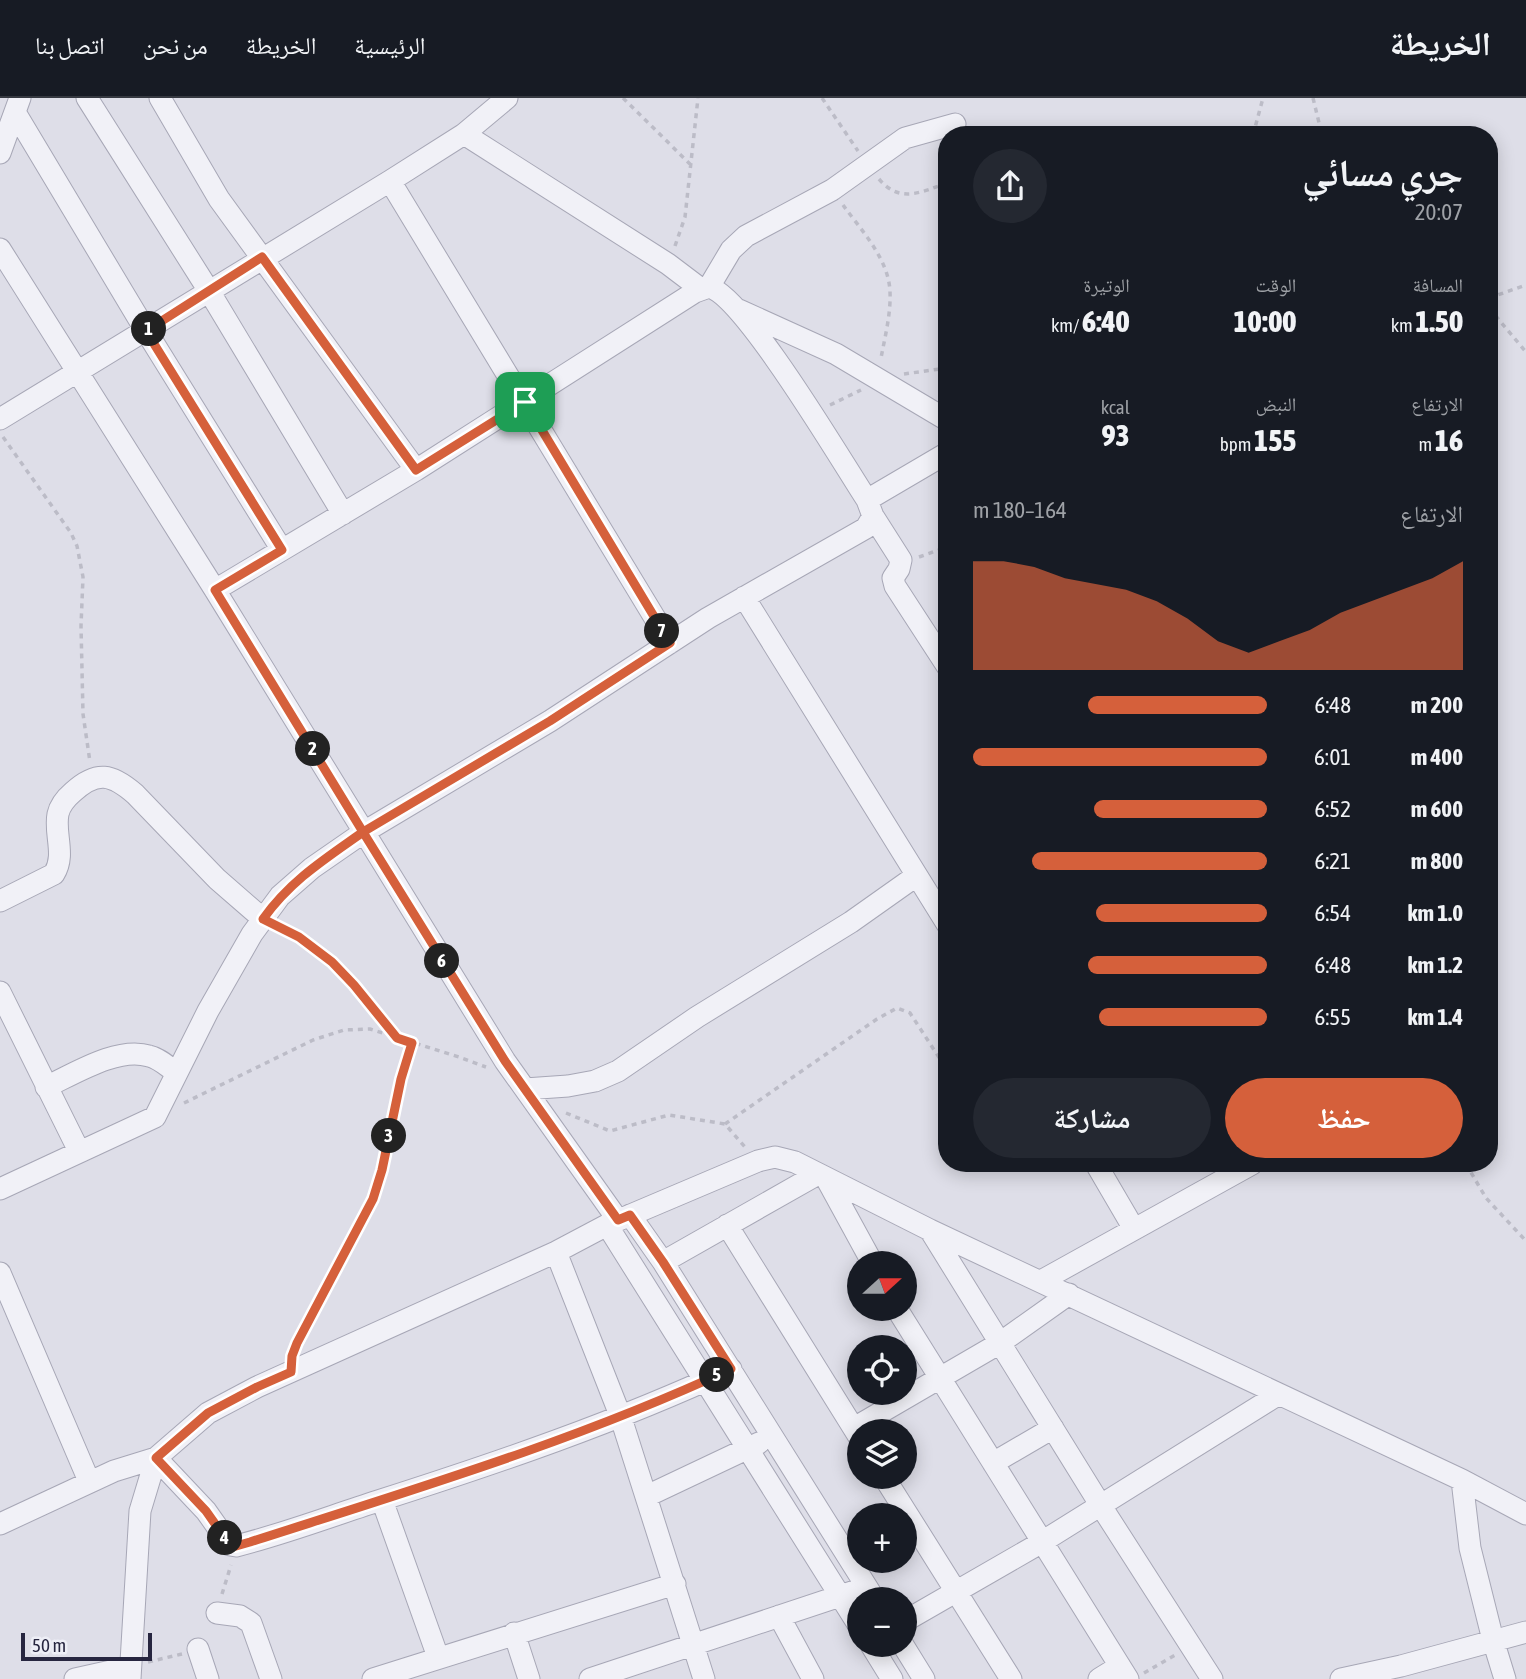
<!DOCTYPE html>
<html lang="ar">
<head>
<meta charset="utf-8">
<style>
  :root { --surface:#171b24; --page:#242831; --text:#f1f3f6; --muted:#9ea1a6; --line:#363941; --accent:#d5603b }
  body { margin:0; font-family:"Asap Condensed","Noto Naskh Arabic",sans-serif; background:var(--page); color:var(--text); direction:rtl; height:100vh; display:flex; flex-direction:column; font-size:26px; white-space:nowrap }
  * { box-sizing:border-box; margin:0 }
  p { font-size:23px; color:var(--muted) }
  .icon { flex:none; width:38px; height:38px; fill:none; stroke:currentColor; stroke-width:2; stroke-linecap:round; stroke-linejoin:round }
  .map { position:relative; flex:1; overflow:hidden; direction:ltr }
  .panel { position:absolute; left:938px; top:28px; width:560px; height:1046px; display:flex; flex-direction:column; background:var(--surface); border-radius:28px; box-shadow:0 4px 18px #0003; direction:rtl }
  .panel>* { flex:none }
  .needle { width:46px; rotate:69deg }
  .controls { position:absolute; left:847px; top:1153px; display:grid; gap:14px }
  .controls a { display:grid; place-items:center; width:70px; height:70px; border-radius:50%; background:var(--surface); box-shadow:0 4px 18px #0003; font-size:35px }
  .scale { position:absolute; left:21px; bottom:18px; width:131px; box-sizing:border-box; padding-left:7px; border:4px solid #272640; border-top:0; font-size:19px; line-height:24px; white-space:nowrap; color:#272640; -webkit-text-stroke:5px #edeef6; paint-order:stroke }
  .pin { position:absolute; display:grid; place-items:center; width:60px; height:60px; color:#fff; margin:-30px; border-radius:14px; box-shadow:0 4px 10px #0006 }
  .km { position:absolute; width:35px; height:35px; margin:-18px; border-radius:50%; background:#222; color:#fff; font-size:19px; line-height:35px; text-align:center }
  .round { display:grid; place-items:center; flex:none; width:74px; height:74px; border-radius:37px; background:var(--page) }
  .headline { display:flex; align-items:center; justify-content:space-between; height:119px; padding:0 35px }
  h1 { font-size:38px; font-weight:800; line-height:52px }
  .figures { display:grid; grid-template-columns:repeat(3,1fr); gap:10px; height:119px; padding:7px 35px }
  .figures div { display:grid; align-content:center }
  .figures b { font-size:30px; font-weight:800 }
  .figures small { font-size:19px; font-weight:400 }
  .figures p { font-size:19px }
  .chart { height:196px; padding:14px 35px }
  .chart p { display:flex; justify-content:space-between }
  .chart svg { width:100%; height:126px; margin-top:7px; fill:var(--accent); opacity:.7 }
  .cta { display:flex; gap:14px; margin-top:auto; padding:14px 35px }
  .cta a { flex:1; height:80px; border-radius:42px; background:var(--accent); color:#fff; font-size:28px; font-weight:800; line-height:80px; text-align:center }
  .cta a+a { background:var(--page); color:var(--text) }
  ul { padding:0 35px; list-style:none; font-size:23px }
  li { display:grid; grid-template-columns:112px 84px 1fr; align-items:center; height:52px }
  li i { height:18px; border-radius:9px; background:var(--accent) }
  header { display:flex; align-items:center; gap:42px; box-sizing:border-box; height:98px; padding:0 35px; background:var(--surface); border-bottom:2px solid var(--line) }
  header strong { font-size:33px }
  nav { display:flex; gap:38px; margin-inline-start:auto; font-size:24px }
  .map>svg:first-child { display:block }
  .lines { fill:none; stroke-linecap:round; stroke-linejoin:round }
  .street-casing { stroke:#a7a7b6; stroke-width:23 }
  .path { stroke:#bcbcc7; stroke-width:3.5; stroke-dasharray:5 5; stroke-linecap:butt }
  .street { stroke:#f1f1f7; stroke-width:21 }
  .route-casing { stroke:#fff; stroke-width:14 }
  .route { stroke:#d5603b; stroke-width:9 }
</style>
</head>
<body>
<header>
<strong>الخريطة</strong>
<nav><a>الرئيسية</a><a>الخريطة</a><a>من نحن</a><a>اتصل بنا</a></nav>
</header>
<div class="map">
<svg width="1526" height="1581" viewBox="0 0 1526 1581">
  <rect width="100%" height="100%" fill="#dedee8"/>
  <g class="lines">
    <defs>
      <path id="street" d="M87,0L209,193L343,416
        M160,0L219,101L416,372
        M16,16L146,233L282,452
        M464,36L668,166L701,191
        M0,55L20,0
        M390,83L670,545
        M0,151L215,492L505,963L618,1122
        M709,189L731,152L746,138L832,92L905,40L955,26
        M739,212L836,256L947,322
        M0,321L390,83L464,36L507,0
        M867,402L947,355
        M873,418L901,462L899,471L893,480L895,488L947,568
        M744,499L947,826
        M0,803L54,776C66,757 54,736 58,716C60,707 66,700 73,694C97,672 112,676 135,696L217,781L263,821
        M0,894L79,1053
        M46,989C74,976 118,948 149,958C159,960 168,969 177,975
        M525,991L568,988L595,983L618,973L697,919L851,824L916,778
        M1096,1066L1134,1131
        M826,1080L873,1166
        M0,1091L155,1019L208,913L252,836L280,798L312,770L364,734L550,623L708,520L866,430L873,418L867,402C842,364 745,199 709,189L695,194L416,372L215,492
        M630,1117L663,1164L875,1502
        M607,1127L859,1528
        M727,1127L859,1339
        M930,1132L1101,1408L1212,1581
        M556,1154L620,1317L704,1581
        M663,1164L818,1076
        M0,1175L89,1383
        M1041,1183L1252,1066
        M897,1211L1128,1581
        M854,1330L1000,1245L1069,1196
        M993,1365L1053,1330
        M884,1379L1011,1581
        M1462,1382L1470,1450L1493,1542L1505,1581
        M647,1398L759,1345
        M382,1402L438,1559
        M0,1426L114,1373L156,1360L206,1413L230,1447L236,1448C284,1436 331,1418 378,1403C497,1365 617,1324 731,1271
        M217,1515L240,1518L251,1525L271,1581
        M779,1518L813,1581
        M905,1523L1037,1447L1279,1296
        M514,1535L529,1581
        M871,1547L892,1581
        M903,1547L924,1581
        M198,1551L208,1581
        M75,1581L129,1569
        M130,1581L140,1413L156,1360L208,1315L257,1289L556,1154L607,1127L758,1063L775,1059L795,1064L930,1132L1462,1382L1526,1416
        M373,1581L675,1486
        M590,1581L852,1494
        M1099,1581L1120,1568
        M1341,1581L1401,1568L1526,1534"/>
    </defs>
    <use href="#street" class="street-casing"/>
    <path class="path" d="M623,0L691,67
      M822,0L858,53
      M1313,0L1322,37
      M1253,37L1263,0
      M879,81C900,106 921,94 947,85
      M843,107C861,132 889,161 890,194C891,215 885,239 881,260
      M675,148L685,119L698,0
      M1489,200L1526,187
      M1489,210L1526,254
      M904,276L947,270
      M830,307L861,292
      M3,339L71,435L77,448L83,479L81,528L83,616L90,664
      M919,459L947,449
      M281,830C330,855 362,897 396,939
      M184,1005L313,942L344,932L370,931L459,959L486,969
      M566,1015L610,1033L669,1017L725,1026L745,1049
      M725,1026L877,921L897,910L910,915L942,964L947,966
      M1466,1066L1486,1100L1526,1143
      M294,1251L313,1211L373,1101L382,1072L401,981L412,945
      M222,1496L231,1467
      M148,1564L182,1556
      M1144,1575L1177,1556"/>
    <use href="#street" class="street"/>
  </g>
  <g class="lines">
    <defs>
      <path id="route" d="M525,304L416,372L262,159L146,233L282,452L215,492L363,734C325,761 291,782 263,821L299,839L332,864L354,887L397,940L412,945L401,981L382,1072L373,1101L297,1245L292,1258L291,1274L257,1289L208,1315L156,1360L206,1413L230,1447L236,1448L250,1444C412,1392 576,1343 731,1271L663,1164L630,1117L618,1122L505,963L363,734L550,623L670,545L525,304"/>
    </defs>
    <use href="#route" class="route-casing"/>
    <use href="#route" class="route"/>
  </g>
</svg>
<div class="controls">
<a><svg class="needle" viewBox="-14 -14 28 28"><path d="M0-13l5 13h-10z" fill="#e53935"/><path d="M0 13l5-13h-10z" fill="#9ea1a6"/></svg></a>
<a><svg class="icon" aria-label="locate" viewBox="0 0 24 24"><circle cx="12" cy="12" r="6"/><path d="M12 2v4M12 18v4M2 12h4M18 12h4"/></svg></a>
<a><svg class="icon" aria-label="layers" viewBox="0 0 24 24"><path d="M12 4l9 5-9 5-9-5zM3 14l9 5 9-5"/></svg></a>
<a>+</a>
<a>−</a>
</div>
<div class="scale">50 m</div>
<div class="pin" style="left:525px;top:304px;background:#1e9e55"><svg class="icon" aria-label="arrive" viewBox="0 0 24 24"><path d="M6 21V4h12l-3 4 3 4H6"/></svg></div>
<b class="km" style="left:149px;top:231px">1</b>
<b class="km" style="left:313px;top:651px">2</b>
<b class="km" style="left:389px;top:1038px">3</b>
<b class="km" style="left:225px;top:1440px">4</b>
<b class="km" style="left:717px;top:1277px">5</b>
<b class="km" style="left:442px;top:863px">6</b>
<b class="km" style="left:662px;top:533px">7</b>
<section class="panel">
<div class="headline"><div><h1>جري مسائي</h1><p>20:07</p></div><a class="round"><svg class="icon" aria-label="share" viewBox="0 0 24 24"><path d="M12 15V3M7 8l5-5 5 5M5 13v7h14v-7"/></svg></a></div>
<div class="figures">
<div><p>المسافة</p><b>1.50<small> km</small></b></div>
<div><p>الوقت</p><b>10:00</b></div>
<div><p>الوتيرة</p><b>6:40<small> /km</small></b></div>
</div>
<div class="figures">
<div><p>الارتفاع</p><b>16<small> m</small></b></div>
<div><p>النبض</p><b>155<small> bpm</small></b></div>
<div><p>kcal</p><b>93</b></div>
</div>
<div class="chart"><p><span>الارتفاع</span>164–180 m</p>
<svg viewBox="0 0 160 44" preserveAspectRatio="none"><path d="M0 44V6L10 6L20 8L30 12L40 14L50 16L60 20L70 26L80 34L90 38L100 34L110 30L120 24L130 20L140 16L150 12L160 6V44z"/></svg>
</div>
<ul>
<li><b>200 m</b>6:48<i style="width:61%"></i></li>
<li><b>400 m</b>6:01<i style="width:100%"></i></li>
<li><b>600 m</b>6:52<i style="width:59%"></i></li>
<li><b>800 m</b>6:21<i style="width:80%"></i></li>
<li><b>1.0 km</b>6:54<i style="width:58%"></i></li>
<li><b>1.2 km</b>6:48<i style="width:61%"></i></li>
<li><b>1.4 km</b>6:55<i style="width:57%"></i></li>
</ul>
<div class="cta"><a>حفظ</a><a>مشاركة</a></div>
</section>
</div>
</body>
</html>
